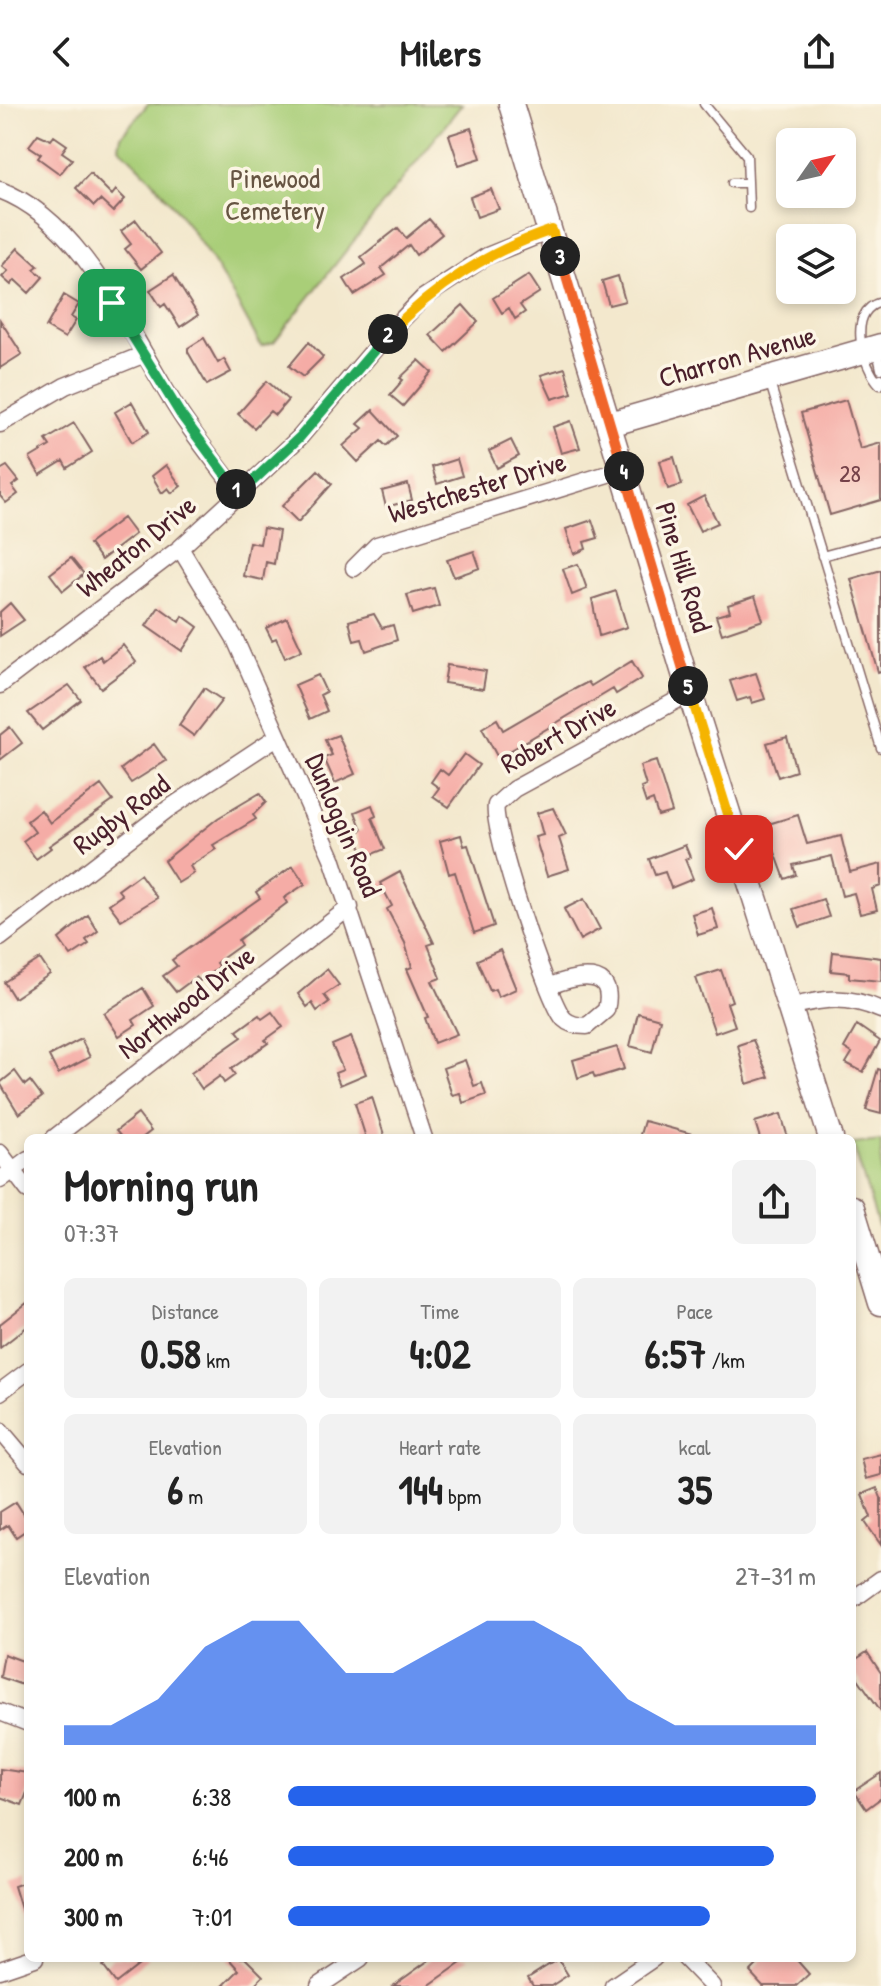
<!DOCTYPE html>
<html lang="en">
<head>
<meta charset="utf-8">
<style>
  :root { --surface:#fff; --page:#f2f2f2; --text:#222; --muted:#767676; --accent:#2563eb }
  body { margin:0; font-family:"Patrick Hand",sans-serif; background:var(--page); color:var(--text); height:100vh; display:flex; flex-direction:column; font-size:30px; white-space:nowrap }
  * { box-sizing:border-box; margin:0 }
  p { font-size:26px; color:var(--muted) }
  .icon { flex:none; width:44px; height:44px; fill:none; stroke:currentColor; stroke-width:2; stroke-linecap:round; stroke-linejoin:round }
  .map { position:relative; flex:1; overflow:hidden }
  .panel { position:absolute; left:24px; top:1030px; width:832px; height:828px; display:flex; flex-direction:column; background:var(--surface); border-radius:12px; box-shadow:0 4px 12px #0003 }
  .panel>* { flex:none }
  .needle { width:52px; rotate:56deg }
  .controls { position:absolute; left:776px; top:24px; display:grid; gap:16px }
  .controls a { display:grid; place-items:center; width:80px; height:80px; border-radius:12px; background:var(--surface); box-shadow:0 4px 12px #0003; font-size:40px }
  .pin { position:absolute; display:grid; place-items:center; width:68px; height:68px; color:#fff; margin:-34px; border-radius:16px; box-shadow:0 4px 12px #0006 }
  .km { position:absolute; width:40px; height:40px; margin:-20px; border-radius:50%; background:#222; color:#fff; font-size:22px; line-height:40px; text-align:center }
  .round { display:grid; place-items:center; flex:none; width:84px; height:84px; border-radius:12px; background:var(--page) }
  .head { display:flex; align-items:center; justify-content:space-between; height:136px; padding:0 40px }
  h1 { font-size:44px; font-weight:700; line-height:60px }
  .figures { display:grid; grid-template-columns:repeat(3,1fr); gap:12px; height:136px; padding:8px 40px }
  .figures div { display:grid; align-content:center; border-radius:12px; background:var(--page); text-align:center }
  .figures b { font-size:40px; font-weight:700 }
  .figures small { font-size:22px; font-weight:400 }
  .figures p { font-size:22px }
  .chart { height:224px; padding:16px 40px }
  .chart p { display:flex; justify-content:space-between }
  .chart svg { width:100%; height:144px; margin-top:8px; fill:var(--accent); opacity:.7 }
  ul { padding:0 40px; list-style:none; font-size:26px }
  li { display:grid; grid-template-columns:128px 96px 1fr; align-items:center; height:60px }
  li i { height:20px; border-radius:10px; background:var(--accent) }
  header { display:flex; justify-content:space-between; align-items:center; height:104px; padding:0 40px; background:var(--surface); font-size:36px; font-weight:700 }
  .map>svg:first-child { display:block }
  .green { fill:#a9ce78; stroke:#7a7652; stroke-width:2 }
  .building { fill:#f5aca6 }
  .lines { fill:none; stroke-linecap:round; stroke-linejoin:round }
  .lane-casing { stroke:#856564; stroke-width:11 }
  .street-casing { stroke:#856564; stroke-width:19 }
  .secondary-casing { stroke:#856564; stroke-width:27 }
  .lane { stroke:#fff; stroke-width:8 }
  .street { stroke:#fff; stroke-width:16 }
  .secondary { stroke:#fff; stroke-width:24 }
  .split-1-casing { stroke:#fff; stroke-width:16 }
  .split-2-casing { stroke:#fff; stroke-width:16 }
  .split-3-casing { stroke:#fff; stroke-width:16 }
  .split-4-casing { stroke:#fff; stroke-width:16 }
  .split-5-casing { stroke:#fff; stroke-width:16 }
  .split-6-casing { stroke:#fff; stroke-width:16 }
  .split-1 { stroke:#22a559; stroke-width:10 }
  .split-2 { stroke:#22a559; stroke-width:10 }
  .split-3 { stroke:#f5b400; stroke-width:10 }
  .split-4 { stroke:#f0652b; stroke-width:10 }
  .split-5 { stroke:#f0652b; stroke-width:10 }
  .split-6 { stroke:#f5b400; stroke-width:10 }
  .labels { text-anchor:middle; stroke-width:7; stroke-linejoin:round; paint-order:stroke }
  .number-label { font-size:24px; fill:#75424a }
  .park-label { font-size:28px; fill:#665442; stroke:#fcf5e5 }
  .street-label { font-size:28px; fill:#4a1f2b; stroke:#fcf5e5 }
</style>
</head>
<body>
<header><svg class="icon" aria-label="back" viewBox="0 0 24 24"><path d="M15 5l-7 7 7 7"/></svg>Milers<svg class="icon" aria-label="share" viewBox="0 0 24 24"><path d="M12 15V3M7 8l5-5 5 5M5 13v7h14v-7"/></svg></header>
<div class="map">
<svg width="881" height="1882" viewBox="0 0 881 1882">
  <rect width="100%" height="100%" fill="#fcf5e5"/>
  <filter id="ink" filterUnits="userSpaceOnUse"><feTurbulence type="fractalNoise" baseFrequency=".0125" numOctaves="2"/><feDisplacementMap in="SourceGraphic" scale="16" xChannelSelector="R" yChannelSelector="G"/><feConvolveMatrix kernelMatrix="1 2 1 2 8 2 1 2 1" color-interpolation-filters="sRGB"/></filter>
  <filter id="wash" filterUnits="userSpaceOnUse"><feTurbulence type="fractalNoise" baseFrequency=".006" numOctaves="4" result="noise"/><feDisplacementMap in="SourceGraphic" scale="32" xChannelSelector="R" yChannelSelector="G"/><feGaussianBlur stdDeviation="1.8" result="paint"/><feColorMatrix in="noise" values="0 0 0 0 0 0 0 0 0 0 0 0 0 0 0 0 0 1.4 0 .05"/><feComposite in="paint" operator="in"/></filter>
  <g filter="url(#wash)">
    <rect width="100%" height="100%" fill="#f3e8cd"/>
    <path class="green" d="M148,0H462L274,238L261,242C222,169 180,98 119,43L121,32Z
      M881,1037V1131L853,1040Z"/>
    <g id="blocks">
      <path class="building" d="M471,24L481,54L459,61L449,31Z
        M38,30L51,36L54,32L67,41L62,48L72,55L60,70L38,54L41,50L29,42Z
        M90,69L112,91L116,86L125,95L113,108L100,96L94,102L76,84Z
        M491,85L499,105L477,113L470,93Z
        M429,115L442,130L416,151L409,141L381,164L386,171L354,191L344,175L366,160L361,153L398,124L406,134Z
        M136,116L161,149L141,165L125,145L131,140L121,127Z
        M18,144L38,162L34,165L43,173L29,189L15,176L11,181L2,173L8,167L2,162Z
        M173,171L198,211L180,223L165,200L161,203L150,186Z
        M529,171L540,188L520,201L525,208L515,215L509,204L502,209L493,194Z
        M618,172L625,197L609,201L602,177Z
        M64,191L79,200L71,213L76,216L65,234L46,223Z
        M463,201L478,218L446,248L430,231Z
        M0,216L22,250L0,264Z
        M204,234L218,259L224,255L231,268L207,281L188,248V244Z
        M309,238L323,253L303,273L289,262Z
        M419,256L432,268L403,302L390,291L403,276L400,274Z
        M565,264L572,289L552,295L541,271Z
        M267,277L288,296L275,311L270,307L254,324L238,310Z
        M846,296L860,345L881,339V396L830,411L801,309Z
        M132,298L149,328L132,338L115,308Z
        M373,306L397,332L386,342L381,337L358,358L343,342L363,324L358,320Z
        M571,317L580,344L561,349L553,323Z
        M74,319L92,348L67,364L63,357L40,371L30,354L50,342L46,336Z
        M511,336L519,352L497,364L489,347Z
        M674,353L682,381L668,385L660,357Z
        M457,355L462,372L437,380L432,363Z
        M166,361L181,382L172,389L168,384L162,389L152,372Z
        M7,362L19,377L12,382L18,390L6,399L0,392V366Z
        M318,366L332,380L298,418L282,402Z
        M408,380L412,396L386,403L382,387Z
        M704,392L718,419L700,427L687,401Z
        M123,414L135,430L101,456L89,440Z
        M592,416L598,434L584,438L586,445L574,450L566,425Z
        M263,424L279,427L274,460L266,458L263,476L243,472L249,438L260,440Z
        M474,447L480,464L454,473L447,456Z
        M71,454L84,470L63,487L50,470Z
        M578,460L587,485L572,491L563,465Z
        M881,466V567L878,568L851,475Z
        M434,484L439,502L413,510L407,491Z
        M616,487L627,523L599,532L592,495Z
        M755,492L763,516L722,530L716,512L730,508L728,501Z
        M10,499L24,516L0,532V508Z
        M159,503L180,518L183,512L198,523L182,547L146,522Z
        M374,510L382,524L393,521L397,536L366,547L362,535L354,537L349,517Z
        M287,514L302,546L285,554L276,534L272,536L266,524Z
        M123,541L136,558L101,584L85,563L100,552L103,557Z
        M632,557L642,574L616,590L613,585L498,654L482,624L497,615L503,626L567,589L588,578L591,582Z
        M447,561L486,567L483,585L444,579Z
        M756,569L765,595L752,599L750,593L737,597L730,577Z
        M318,571L326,588L320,591L327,607L310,615L295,581Z
        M69,581L81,596L42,626L28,609Z
        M204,584L222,596L194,632L179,621Z
        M10,623L22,639L0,656V631Z
        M338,631L355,670L335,679L324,654L332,651L325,636Z
        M787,633L796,667L778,673L767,639Z
        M154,640L166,657L131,679L121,665Z
        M464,650L479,661L449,703L433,692L439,684L431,678L440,665L448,671Z
        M656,657L672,708L658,712L653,696L646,699L641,684L646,682L640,662Z
        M101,681L113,697L49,742L51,744L36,755L23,737L35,728L27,717L41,706L50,719Z
        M260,689L266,698L253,711L256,715L213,741L216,745L190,762L194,769L178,779L164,757L218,714Z
        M372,701L376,712L372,714L385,745L365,753L355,728L362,726L355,708Z
        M553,704L566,731L559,734L569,765L547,772L535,733L543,731L537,709Z
        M798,711L807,740L841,732L850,768L881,760V782L872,785L877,806L860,810L854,789L842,792L832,752L793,761L796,771L785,775L765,721Z
        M461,731L464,742L468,741L494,822L474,829L455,768L449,770L440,737Z
        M685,741L690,753L685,755L693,775L671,784L665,768L655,771L649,755Z
        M293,762L305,780L284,794L287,799L238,836L241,841L216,859L219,863L200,877L196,873L176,888L163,872L177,862L172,856L260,794L256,788Z
        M400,768L434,839L428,841L441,874L432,877L457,930L434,939L425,914L428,913L407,865L412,863L405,839L387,805L392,802L380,779Z
        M140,770L157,794L121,816L109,800L122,791L118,786Z
        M584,795L600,825L580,836L564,805Z
        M823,795L829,813L800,823L793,805Z
        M712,804L718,825L698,831L692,810Z
        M88,811L98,827L86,836L89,840L71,852L59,835Z
        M500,846L516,885L498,893L495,885L490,887L477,856Z
        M833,848L881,854V877L849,874V869L831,867Z
        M40,855L50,870L14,894L4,878Z
        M327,865L339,881L324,891L329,898L317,907L312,899L307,903L298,890Z
        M721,866L732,897L727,899L735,922L715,929L696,874Z
        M143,884L154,902L133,916L136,921L119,932L104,909Z
        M272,908L283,923L265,936L268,939L231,965L235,971L224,979L220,972L202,985L191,969L242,933L237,927L259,911L262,915Z
        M638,909L660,915L652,948L630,942Z
        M857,921L880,937L863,968L846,959L852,949L844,944Z
        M351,933L366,970L340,981L335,969L343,966L332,941Z
        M81,935L90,953L58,970L49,952Z
        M753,936L769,973L747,980L738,941Z
        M617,943L624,965L595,974L593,969L578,974L573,956Z
        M465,956L474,982L482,979L486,991L463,999L460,989L452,991L443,964Z
        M878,965L881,966V1010L866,1006Z
        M15,967L25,981L30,977L42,993L19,1010L0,979Z
        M372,993L385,1034H366L355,999Z
        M138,1010L151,1027L142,1034H122L116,1027Z
        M781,1010L788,1034H760L755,1018Z
        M644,1017L692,1030L691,1034H639Z
        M28,1198V1222L0,1244V1220Z
        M881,1350V1371L866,1375L861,1355Z
        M877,1384L881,1394V1441L865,1418L871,1413L862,1390Z
        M16,1398L28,1417V1425L16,1433L8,1421L0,1426V1408Z
        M867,1548L881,1569V1607L852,1566V1558Z
        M4,1550L28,1559V1583L0,1573Z
        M0,1665L28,1669V1686L22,1701L0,1693Z
        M881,1669V1694L866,1705L854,1687Z
        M28,1777V1817L25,1818L14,1782Z
        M113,1854H148L116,1879L103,1862Z
        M228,1854H245L263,1872L253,1882H223L239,1866Z
        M432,1854H468L428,1882H393Z
        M764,1854H795L809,1870L796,1882H763L750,1868Z
        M558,1855L568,1871L551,1882H533L528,1874Z"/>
    </g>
  </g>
  <g filter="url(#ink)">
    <use href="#blocks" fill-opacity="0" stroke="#856564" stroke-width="2"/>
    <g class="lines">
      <defs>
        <path id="lane" d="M704,0L747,52L749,104
          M732,79H748
          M881,198C846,207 862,262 880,281L881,274
          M877,247L881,265
          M770,279L881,644
          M822,452L881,436"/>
        <path id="street" d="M0,86C87,119 132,237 181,311C199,338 220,364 239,390
          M0,320L65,282L145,250
          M180,444L234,533L332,754L424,1034
          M354,464L377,441L624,365
          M0,581L180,444L239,390L300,333L384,234L423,194L487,152L552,126
          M0,834L168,705L277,633
          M550,882C575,872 617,862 606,906L587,922C579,922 570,921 564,915C548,898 491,723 496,701L514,685L690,589
          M790,903C824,894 848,891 881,906
          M54,1034L350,803
          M0,1049L28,1086
          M0,1076L28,1055
          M0,1288L28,1267
          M0,1326L28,1359
          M852,1496L881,1475
          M0,1608L28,1619
          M685,1854L712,1882
          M0,1866L35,1854
          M319,1882L361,1854
          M613,1882L654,1854"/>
        <path id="secondary" d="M511,0L690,589L831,1034
          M610,320L881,242
          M852,1104L881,1199"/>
      </defs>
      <use href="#lane" class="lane-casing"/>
      <use href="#street" class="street-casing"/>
      <use href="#secondary" class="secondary-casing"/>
      <use href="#lane" class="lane"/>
      <use href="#street" class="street"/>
      <use href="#secondary" class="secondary"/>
    </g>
  </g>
  <g class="lines" filter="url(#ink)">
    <defs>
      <path id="split-1" d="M112,199L181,311L236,385"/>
      <path id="split-2" d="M236,385L239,390L300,333L388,230"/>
      <path id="split-3" d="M388,230C436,181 487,148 552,126L560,152"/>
      <path id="split-4" d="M560,152L624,367"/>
      <path id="split-5" d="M624,367L688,582"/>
      <path id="split-6" d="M688,582L739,745"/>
    </defs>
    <use href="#split-1" class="split-1-casing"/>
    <use href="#split-2" class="split-2-casing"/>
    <use href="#split-3" class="split-3-casing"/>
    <use href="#split-4" class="split-4-casing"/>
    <use href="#split-5" class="split-5-casing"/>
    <use href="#split-6" class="split-6-casing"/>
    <use href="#split-1" class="split-1"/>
    <use href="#split-2" class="split-2"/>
    <use href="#split-3" class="split-3"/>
    <use href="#split-4" class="split-4"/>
    <use href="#split-5" class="split-5"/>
    <use href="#split-6" class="split-6"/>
  </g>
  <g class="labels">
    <g class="number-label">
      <text x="850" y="378">28</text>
    </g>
    <g class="park-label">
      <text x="275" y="84">Pinewood<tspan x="275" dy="32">Cemetery</tspan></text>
    </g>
    <g class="street-label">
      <text transform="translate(737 252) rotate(-16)" y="10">Charron Avenue</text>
      <text transform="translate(477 383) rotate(-17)" y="10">Westchester Drive</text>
      <text transform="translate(136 442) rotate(-39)" y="10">Wheaton Drive</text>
      <text transform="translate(684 463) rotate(73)" y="10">Pine Hill Road</text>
      <text transform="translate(558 631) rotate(-29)" y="10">Robert Drive</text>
      <text transform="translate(121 710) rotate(-37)" y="10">Rugby Road</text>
      <text transform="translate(344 721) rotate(67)" y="10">Dunloggin Road</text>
      <text transform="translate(186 898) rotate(-38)" y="10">Northwood Drive</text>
    </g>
  </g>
</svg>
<div class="controls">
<a><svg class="needle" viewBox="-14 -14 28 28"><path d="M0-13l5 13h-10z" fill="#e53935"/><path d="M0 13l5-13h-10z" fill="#767676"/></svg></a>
<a><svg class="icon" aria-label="layers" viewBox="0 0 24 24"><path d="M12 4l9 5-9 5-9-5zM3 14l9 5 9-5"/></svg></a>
</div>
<div class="pin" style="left:112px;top:199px;background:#1e9e55"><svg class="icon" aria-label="arrive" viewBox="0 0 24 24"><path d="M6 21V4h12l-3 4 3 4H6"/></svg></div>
<div class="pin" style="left:739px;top:745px;background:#d93025"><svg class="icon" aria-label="check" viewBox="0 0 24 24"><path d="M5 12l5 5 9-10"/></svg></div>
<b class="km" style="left:236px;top:385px">1</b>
<b class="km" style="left:388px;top:230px">2</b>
<b class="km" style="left:560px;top:152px">3</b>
<b class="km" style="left:624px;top:367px">4</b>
<b class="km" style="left:688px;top:582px">5</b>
<section class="panel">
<div class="head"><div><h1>Morning run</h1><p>07:37</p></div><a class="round"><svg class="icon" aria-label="share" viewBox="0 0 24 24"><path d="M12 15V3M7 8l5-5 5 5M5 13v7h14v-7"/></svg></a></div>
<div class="figures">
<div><p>Distance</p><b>0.58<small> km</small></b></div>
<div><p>Time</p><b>4:02</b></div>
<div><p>Pace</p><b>6:57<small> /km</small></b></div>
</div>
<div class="figures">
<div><p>Elevation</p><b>6<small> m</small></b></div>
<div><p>Heart rate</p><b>144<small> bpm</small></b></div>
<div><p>kcal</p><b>35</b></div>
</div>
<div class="chart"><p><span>Elevation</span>27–31 m</p>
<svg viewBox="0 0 160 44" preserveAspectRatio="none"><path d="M0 44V38L10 38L20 30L30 14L40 6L50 6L60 22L70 22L80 14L90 6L100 6L110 14L120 30L130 38L140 38L150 38L160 38V44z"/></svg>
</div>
<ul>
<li><b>100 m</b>6:38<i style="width:100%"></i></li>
<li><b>200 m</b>6:46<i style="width:92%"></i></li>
<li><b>300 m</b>7:01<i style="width:80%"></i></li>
</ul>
</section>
</div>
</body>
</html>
